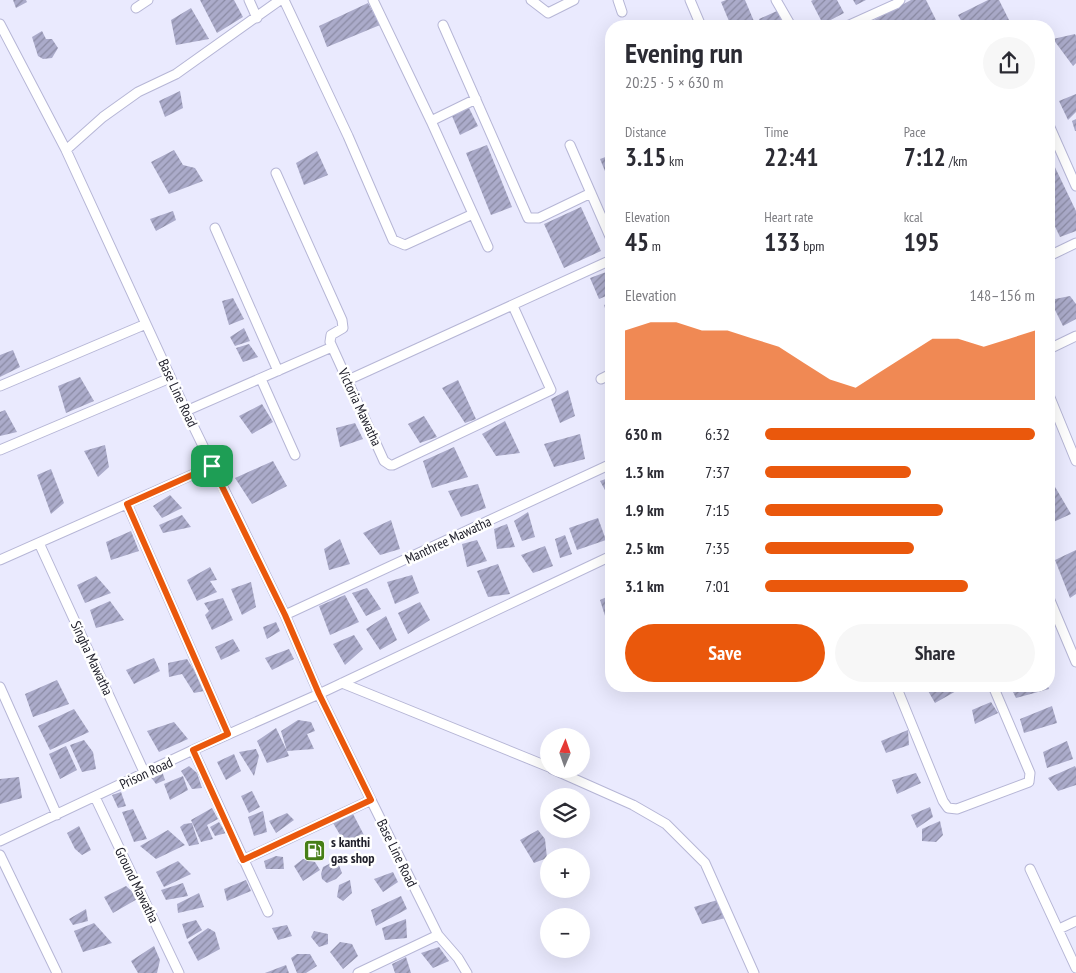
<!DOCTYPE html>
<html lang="en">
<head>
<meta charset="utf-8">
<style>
  :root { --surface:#fff; --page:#f7f7f7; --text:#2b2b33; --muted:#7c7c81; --accent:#ea580c }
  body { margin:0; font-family:"PT Sans Narrow",sans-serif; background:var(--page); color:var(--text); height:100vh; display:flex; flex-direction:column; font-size:19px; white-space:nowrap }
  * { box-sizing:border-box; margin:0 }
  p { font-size:16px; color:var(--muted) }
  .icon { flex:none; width:28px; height:28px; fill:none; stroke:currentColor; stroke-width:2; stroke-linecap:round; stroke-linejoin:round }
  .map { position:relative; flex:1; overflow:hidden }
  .side { position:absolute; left:605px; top:20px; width:450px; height:672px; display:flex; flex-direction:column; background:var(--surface); border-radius:20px; box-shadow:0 5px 20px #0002 }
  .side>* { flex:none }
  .needle { width:32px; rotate:2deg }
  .fabs { position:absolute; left:540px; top:728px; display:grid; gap:10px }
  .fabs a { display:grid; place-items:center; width:50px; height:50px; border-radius:50%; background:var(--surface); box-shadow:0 5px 20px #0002; font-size:25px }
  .pin { position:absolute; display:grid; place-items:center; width:42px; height:42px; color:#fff; margin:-21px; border-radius:10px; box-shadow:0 2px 8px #0006 }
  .round { display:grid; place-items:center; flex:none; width:52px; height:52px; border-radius:26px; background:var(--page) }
  .headline { display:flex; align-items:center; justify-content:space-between; height:85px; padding:0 20px }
  h1 { font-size:28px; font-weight:700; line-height:38px }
  .metrics { display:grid; grid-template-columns:repeat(3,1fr); gap:8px; height:85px; padding:5px 20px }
  .metrics div { display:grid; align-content:center }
  .metrics b { font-size:25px; font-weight:700 }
  .metrics small { font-size:14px; font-weight:400 }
  .metrics p { font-size:14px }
  .chart { height:140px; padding:10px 20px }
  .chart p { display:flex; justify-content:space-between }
  .chart svg { width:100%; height:90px; margin-top:5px; fill:var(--accent); opacity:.7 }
  .cta { display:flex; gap:10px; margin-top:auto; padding:10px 20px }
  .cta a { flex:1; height:58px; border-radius:30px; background:var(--accent); color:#fff; font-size:20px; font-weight:700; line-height:58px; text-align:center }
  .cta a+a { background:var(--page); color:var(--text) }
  ul { padding:0 20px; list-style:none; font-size:16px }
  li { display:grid; grid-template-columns:80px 60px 1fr; align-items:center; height:38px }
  li i { height:12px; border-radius:6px; background:var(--accent) }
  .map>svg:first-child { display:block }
  .building { fill:url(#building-hatch) }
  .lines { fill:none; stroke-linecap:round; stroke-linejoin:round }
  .street-casing { stroke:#b6b6d6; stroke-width:11 }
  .street { stroke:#fff; stroke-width:9 }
  .route-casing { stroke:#fff; stroke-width:10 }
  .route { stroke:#ea580c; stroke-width:6 }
  .labels { text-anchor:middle; stroke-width:5; stroke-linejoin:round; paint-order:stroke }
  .street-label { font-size:14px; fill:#21212c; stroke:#fff }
  .poi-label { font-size:14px; font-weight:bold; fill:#21212c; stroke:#fff; text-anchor:start }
</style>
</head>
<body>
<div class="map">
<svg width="1076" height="973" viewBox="0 0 1076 973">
  <defs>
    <pattern id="building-hatch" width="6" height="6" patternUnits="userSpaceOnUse" patternTransform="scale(1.25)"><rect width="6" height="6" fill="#ababca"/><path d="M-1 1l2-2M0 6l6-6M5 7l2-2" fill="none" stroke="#8b8ba4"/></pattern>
  </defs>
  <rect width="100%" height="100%" fill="#eaeafe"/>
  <path class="building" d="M13,0H26L27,2L16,8Z
    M200,0H234L243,17L217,33Z
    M726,0H745L756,26H731L721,2Z
    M813,0H837L844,13L823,24L811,1Z
    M853,0H866L856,5Z
    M911,0H926L938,24L934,26H863Z
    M988,0H999L1012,26H964L958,15Z
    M368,3L380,25L327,47L319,26Z
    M191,8L209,39L176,45L171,20Z
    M777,11L785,24L778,26H762L759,19Z
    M42,31L46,39H52L58,48L52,58L43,59L38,56L32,37Z
    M1075,34L1076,36V63L1073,66L1053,39Z
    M180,91L183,108L165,117L159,101Z
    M1076,94V112L1068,120L1059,101Z
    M469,108L478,126L460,135L452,116Z
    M1076,119V131H1075L1072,121Z
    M1049,141L1054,150L1049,153Z
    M487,145L512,207L491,215L466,153Z
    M174,150L183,165L195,168L203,181L169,194L151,162Z
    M317,151L328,175L304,185L296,163Z
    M611,155V186L600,159Z
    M1051,159L1076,211V231L1060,237L1049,214V160Z
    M581,207L601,251L564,268L544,224Z
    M173,211L176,220L156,231L150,219Z
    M1049,233L1053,243L1049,245Z
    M609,271L611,277V294L599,299L590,278Z
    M1070,296L1076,304V319L1063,326L1050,300Z
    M233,298L244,319L229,325L222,301Z
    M611,302V327L604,305Z
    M244,328L250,341L235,346L230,337Z
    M249,344L258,357L243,362L236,348Z
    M13,350L20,367L0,377V355Z
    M80,377L94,401L66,413L58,386Z
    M458,380L476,419L465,423L442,388Z
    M568,390L575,416L560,423L551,399Z
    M262,404L273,422L252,434L239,416Z
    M5,410L17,432L0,436V412Z
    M424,416L437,437L420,443L408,424Z
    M505,421L520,453L496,456L482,434Z
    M355,423L363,439L340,447L336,428Z
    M580,434L585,459L554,467L544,444Z
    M105,445L109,467L98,477L84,451Z
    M454,447L468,477L432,488L423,461Z
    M273,461L287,486L252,504L235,478Z
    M51,469L64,503L51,514L37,475Z
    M611,477V501L600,481Z
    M1051,480L1071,514L1049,524V481Z
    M478,484L486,508L461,517L448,491Z
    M170,495L182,508L162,518L153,506Z
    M528,512L535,537L522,541L514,521Z
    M182,515L191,527L163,533L159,525Z
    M598,518L606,540L577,550L569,528Z
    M391,520L400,549L380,555L363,533Z
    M507,524L515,547L497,549L494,529Z
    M131,531L139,551L111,560L106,542Z
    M565,535L572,554L560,558L555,539Z
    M340,539L350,564L329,570L324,549Z
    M477,540L487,561L467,567L462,544Z
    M545,546L553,566L533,573L521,555Z
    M1076,550V594L1070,598L1055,560Z
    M498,564L510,594L488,597L477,571Z
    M210,567L217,580L210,581L217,592L197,601L187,580Z
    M412,575L419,593L395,604L387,582Z
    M96,576L111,593L85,603L77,585Z
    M251,582L256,607L242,615L231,589Z
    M367,588L381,609L366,616L352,593Z
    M345,595L359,622L330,635L319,606Z
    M611,595V617L606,619L600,600Z
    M223,598L233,620L212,630L205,615L209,611L204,603Z
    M110,601L124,620L96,628L90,610Z
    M420,602L430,620L408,634L398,613Z
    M386,616L397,640L380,650L366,629Z
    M276,622L280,631L267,639L263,627Z
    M354,635L363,649L345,665L333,644Z
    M233,639L240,651L221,660L215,647Z
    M289,649L294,659L272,670L265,658Z
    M154,658L160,671L134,684L126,670Z
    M187,659L194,670L204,691L194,693L182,674L169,677L168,663Z
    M57,680L69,704L33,717L25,694Z
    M936,686H956L958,690L935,703L927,689Z
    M1010,686H1048L1049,689L1016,698Z
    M991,702L998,713L975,724L972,710Z
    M1052,706L1057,723L1024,733L1020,719Z
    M74,709L89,732L50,750L38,726Z
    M298,720L311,722L315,731L307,734L314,749L287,751L289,756L267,763L257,741L276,728L287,751L281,731Z
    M174,722L188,739L159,752L147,731Z
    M908,730L909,745L886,753L881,741Z
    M84,740L93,752L96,769L82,772L70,745Z
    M1067,741L1073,759L1047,768L1043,752Z
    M66,746L77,770L60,779L49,754Z
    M256,749L259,756L254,776L239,752Z
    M234,754L241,771L226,780L217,762Z
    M189,766L197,773L202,788L192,789L181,771Z
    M1075,766L1076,768V785L1058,791L1048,778Z
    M162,771L165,780L156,784L150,776Z
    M916,773L921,783L897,794L892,780Z
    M183,776L188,790L170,800L164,784Z
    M19,777L22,798L0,804V779Z
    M252,791L260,807L249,813L241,796Z
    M121,792L126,806L118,808L112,795Z
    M930,807L933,817L917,828L911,815Z
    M212,808L218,819L207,825L213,839L201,842L191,820Z
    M133,809L147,839L134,842L122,812Z
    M263,811L267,832L254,836L248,817Z
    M287,813L294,820L276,833L269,821Z
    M353,814L364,835L346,845L333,823Z
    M940,821L943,835L936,842L922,841V829Z
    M219,822L226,833L215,836L210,827Z
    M192,823L199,844L189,846L180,827L184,824Z
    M79,826L91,850L82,855L75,849L67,833Z
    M168,830L185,845L156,859L140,846Z
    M538,830L545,839L547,858L534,863L520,840Z
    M276,856L283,857L284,869H266L264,861Z
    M303,859L315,862L320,870L303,881L294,866Z
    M337,860L342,873L336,879L327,883L322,879L321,874L323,867Z
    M178,861L191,874L164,887L156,872Z
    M393,872L398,882L383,892L374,879Z
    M246,880L251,891L227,901L224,889Z
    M350,880L352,893L343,901L337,897L339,885Z
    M183,883L188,896L166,900L161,890Z
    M126,886L139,898L113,913L104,897Z
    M199,893L204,907L178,913L177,904Z
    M401,896L407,909L376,926L371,910Z
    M721,899L729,917L702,924L694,907Z
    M86,909L88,921L73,925L69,919Z
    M406,919L407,938L385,940L382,928Z
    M196,920L202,930L187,939L182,924Z
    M94,923L112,943L83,952L74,931Z
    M287,925L292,936L278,940L272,928Z
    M208,928L215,932L220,949L198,961L188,942Z
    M314,931L328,934V944L319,947L311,937Z
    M340,942L352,944L358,956L343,969L330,952Z
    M154,946L160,960L157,973H138L131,961Z
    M439,947L449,961L433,968L421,953Z
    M297,954H310L317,966L306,973H297L291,958Z
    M406,957L411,973H395L392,964Z
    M286,965L289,973H265Z"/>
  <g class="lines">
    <defs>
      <path id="street" d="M249,0L257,18
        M284,0L348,136L393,240L405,245L473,214
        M373,0L431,121L488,247
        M531,0L548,13L574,0
        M618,0L622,12
        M690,0L701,26
        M776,0L791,26
        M136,8L148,0
        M0,24L66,150L186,411L285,615L319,694L371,800L438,935L458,958L467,973
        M443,25L528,218H539L591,193
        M847,26L896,4L900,0
        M431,121L476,99
        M1049,125L1076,186
        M570,145L611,239
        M66,150L103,117L138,92L176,74L280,0
        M276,173L342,320L343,328L331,335L330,342L384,461L390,465H393L551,390L513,306
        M215,228L278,371
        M1049,256L1076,243
        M1049,349L1076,336
        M261,379L295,455
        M601,379L611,374
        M348,380L611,260
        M0,386L146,324
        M1049,395L1076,461
        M186,411L332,347
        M0,450L170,378
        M127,504L228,734
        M39,543L145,774
        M0,560L212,466
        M1049,598L1076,662
        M285,615L611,464
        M342,683L549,767
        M896,686L943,801L948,808L957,809L1029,782L1030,773L993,686
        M0,687L57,815
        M193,750L268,912
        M552,769L633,805L666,824L705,863L754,973
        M95,797L179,973
        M0,841L193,750L319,694L611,556
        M0,855L57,973
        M243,860L371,800
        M1030,869L1076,968
        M1059,929L1076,921
        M358,973L438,935"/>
    </defs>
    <use href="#street" class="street-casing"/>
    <use href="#street" class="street"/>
  </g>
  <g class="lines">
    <defs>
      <path id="route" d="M212,466L285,615L319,694L371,800L243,860L193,750L228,734L127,504Z"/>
    </defs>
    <use href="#route" class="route-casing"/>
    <use href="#route" class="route"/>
  </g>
  <defs>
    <symbol id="fuel-square" viewBox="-11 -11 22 22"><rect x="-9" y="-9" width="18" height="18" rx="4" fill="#467e17" stroke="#fff"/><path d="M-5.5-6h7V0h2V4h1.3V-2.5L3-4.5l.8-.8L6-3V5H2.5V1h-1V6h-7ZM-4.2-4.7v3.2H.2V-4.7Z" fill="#fff"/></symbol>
  </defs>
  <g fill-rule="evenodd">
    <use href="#fuel-square" x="302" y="838" width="25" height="25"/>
  </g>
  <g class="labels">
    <g class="street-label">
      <text transform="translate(178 393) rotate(65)" y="5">Base Line Road</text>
      <text transform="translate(360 407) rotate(65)" y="5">Victoria Mawatha</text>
      <text transform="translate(448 540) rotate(-25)" y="5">Manthree Mawatha</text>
      <text transform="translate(92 658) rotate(65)" y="5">Singha Mawatha</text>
      <text transform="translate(146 773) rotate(-25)" y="5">Prison Road</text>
      <text transform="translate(397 853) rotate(64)" y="5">Base Line Road</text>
      <text transform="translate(137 885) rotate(64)" y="5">Ground Mawatha</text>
    </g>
    <g class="poi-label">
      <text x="331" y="847">s kanthi<tspan x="331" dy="16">gas shop</tspan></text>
    </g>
  </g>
</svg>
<div class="fabs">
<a><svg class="needle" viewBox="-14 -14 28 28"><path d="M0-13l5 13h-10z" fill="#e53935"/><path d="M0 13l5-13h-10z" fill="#7c7c81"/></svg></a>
<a><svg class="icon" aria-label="layers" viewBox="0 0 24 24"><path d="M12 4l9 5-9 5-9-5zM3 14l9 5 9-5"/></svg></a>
<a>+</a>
<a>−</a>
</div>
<div class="pin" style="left:212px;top:466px;background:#1e9e55"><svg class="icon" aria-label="arrive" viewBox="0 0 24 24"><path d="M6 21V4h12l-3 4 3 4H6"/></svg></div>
<section class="side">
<div class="headline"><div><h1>Evening run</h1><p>20:25 · 5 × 630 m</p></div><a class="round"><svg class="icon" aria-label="share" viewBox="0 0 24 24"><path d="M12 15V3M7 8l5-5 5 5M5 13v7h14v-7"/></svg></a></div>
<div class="metrics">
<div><p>Distance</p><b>3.15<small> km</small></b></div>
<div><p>Time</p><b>22:41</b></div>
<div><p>Pace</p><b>7:12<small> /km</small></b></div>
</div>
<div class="metrics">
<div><p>Elevation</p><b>45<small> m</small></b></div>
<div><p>Heart rate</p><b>133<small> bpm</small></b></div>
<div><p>kcal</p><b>195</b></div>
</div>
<div class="chart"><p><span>Elevation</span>148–156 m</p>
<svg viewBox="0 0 160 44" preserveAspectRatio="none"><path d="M0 44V10L10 6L20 6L30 10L40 10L50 14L60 18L70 26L80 34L90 38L100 30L110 22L120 14L130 14L140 18L150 14L160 10V44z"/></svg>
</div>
<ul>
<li><b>630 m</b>6:32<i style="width:100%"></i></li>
<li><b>1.3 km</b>7:37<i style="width:54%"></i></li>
<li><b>1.9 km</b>7:15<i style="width:66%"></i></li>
<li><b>2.5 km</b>7:35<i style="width:55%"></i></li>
<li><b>3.1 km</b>7:01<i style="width:75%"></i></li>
</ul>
<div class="cta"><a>Save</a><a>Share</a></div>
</section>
</div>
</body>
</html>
